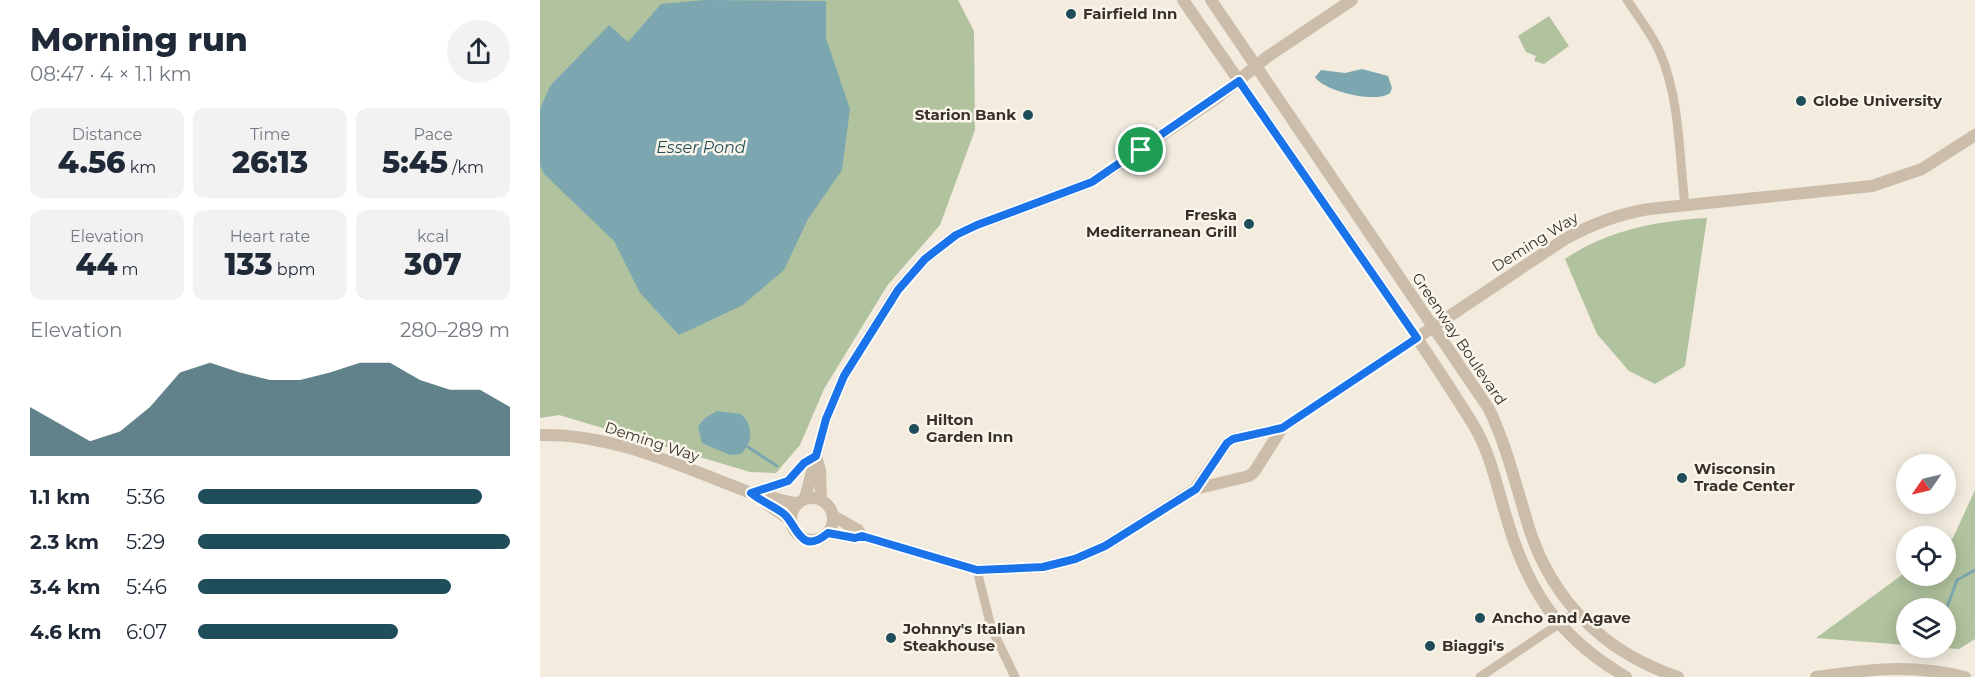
<!DOCTYPE html>
<html lang="en">
<head>
<meta charset="utf-8">
<style>
  :root { --surface:#fff; --page:#f2f2f3; --text:#1f2937; --muted:#747a83; --accent:#1f4e5a }
  body { margin:0; font-family:Montserrat,sans-serif; background:var(--page); color:var(--text); height:100vh; display:flex; flex-direction:column; font-size:22px; white-space:nowrap }
  * { box-sizing:border-box; margin:0 }
  p { font-size:20px; color:var(--muted) }
  .icon { flex:none; width:33px; height:33px; fill:none; stroke:currentColor; stroke-width:2; stroke-linecap:round; stroke-linejoin:round }
  .map { position:relative; flex:1; overflow:hidden }
  .drawer { display:flex; flex-direction:column; background:var(--surface); width:540px }
  .drawer>* { flex:none }
  .needle { width:39px; rotate:236deg }
  .tools { position:absolute; left:1356px; top:454px; display:grid; gap:12px }
  .tools a { display:grid; place-items:center; width:60px; height:60px; border-radius:50%; background:var(--surface); box-shadow:0 3px 15px #0003; font-size:30px }
  .pin { position:absolute; display:grid; place-items:center; width:51px; height:51px; color:#fff; margin:-26px; border:3px solid #fff; border-radius:50%; box-shadow:0 2px 6px #0007 }
  .round { display:grid; place-items:center; flex:none; width:63px; height:63px; border-radius:32px; background:var(--page) }
  .headline { display:flex; align-items:center; justify-content:space-between; height:102px; padding:0 30px }
  h1 { font-size:33px; font-weight:800; line-height:45px }
  .metrics { display:grid; grid-template-columns:repeat(3,1fr); gap:9px; height:102px; padding:6px 30px }
  .metrics div { display:grid; align-content:center; border-radius:12px; background:var(--page); text-align:center }
  .metrics b { font-size:30px; font-weight:800 }
  .metrics small { font-size:16px; font-weight:400 }
  .metrics p { font-size:16px }
  .chart { height:168px; padding:12px 30px }
  .chart p { display:flex; justify-content:space-between }
  .chart svg { width:100%; height:108px; margin-top:6px; fill:var(--accent); opacity:.7 }
  ul { padding:0 30px; list-style:none; font-size:20px }
  li { display:grid; grid-template-columns:96px 72px 1fr; align-items:center; height:45px }
  li i { height:15px; border-radius:8px; background:var(--accent) }
  main { display:flex; flex:1; min-height:0 }
  .map>svg:first-child { display:block }
  .green { fill:#b1c29e }
  .water { fill:#7da7b0 }
  .lines { fill:none; stroke-linecap:round; stroke-linejoin:round }
  .stream { stroke:#7da7b0; stroke-width:3 }
  .minor { stroke:#cbbdaa; stroke-width:9 }
  .tertiary { stroke:#cbbdaa; stroke-width:12 }
  .route-casing { stroke:#fff; stroke-width:12 }
  .route { stroke:#1a73e8; stroke-width:8 }
  .poi-dot { fill:#1f4e5a; stroke:#faf5ea; stroke-width:2 }
  .labels { text-anchor:middle; stroke-width:5; stroke-linejoin:round; paint-order:stroke }
  .poi-label { font-size:15px; font-weight:bold; fill:#383029; stroke:#faf5ea; text-anchor:start }
  .street-label { font-size:15px; fill:#383029; stroke:#faf5ea }
  .water-label { font-size:16px; font-style:italic; fill:#1f4e5a; stroke:#faf5ea }
</style>
</head>
<body>
<main>
<section class="drawer">
<div class="headline"><div><h1>Morning run</h1><p>08:47 · 4 × 1.1 km</p></div><a class="round"><svg class="icon" aria-label="share" viewBox="0 0 24 24"><path d="M12 15V3M7 8l5-5 5 5M5 13v7h14v-7"/></svg></a></div>
<div class="metrics">
<div><p>Distance</p><b>4.56<small> km</small></b></div>
<div><p>Time</p><b>26:13</b></div>
<div><p>Pace</p><b>5:45<small> /km</small></b></div>
</div>
<div class="metrics">
<div><p>Elevation</p><b>44<small> m</small></b></div>
<div><p>Heart rate</p><b>133<small> bpm</small></b></div>
<div><p>kcal</p><b>307</b></div>
</div>
<div class="chart"><p><span>Elevation</span>280–289 m</p>
<svg viewBox="0 0 160 44" preserveAspectRatio="none"><path d="M0 44V24L10 31L20 38L30 34L40 24L50 10L60 6L70 10L80 13L90 13L100 10L110 6L120 6L130 13L140 17L150 17L160 24V44z"/></svg>
</div>
<ul>
<li><b>1.1 km</b>5:36<i style="width:91%"></i></li>
<li><b>2.3 km</b>5:29<i style="width:100%"></i></li>
<li><b>3.4 km</b>5:46<i style="width:81%"></i></li>
<li><b>4.6 km</b>6:07<i style="width:64%"></i></li>
</ul>
</section>
<div class="map">
<svg width="1435" height="677" viewBox="0 0 1435 677">
  <rect width="100%" height="100%" fill="#f2ebde"/>
  <path class="green" d="M0,0H418L434,31L435,130L400,225L347,286L284,389L260,445L236,473L210,472L19,415L0,418Z
    M1009,16L1029,46L1004,64L994,61L996,56L986,52L978,36Z
    M1167,218L1145,366L1115,384L1089,371L1057,334L1025,259C1068,230 1116,221 1167,218Z
    M1435,490V639L1419,649L1406,648V609H1366V645L1276,638L1366,572V576H1406V543L1413,538Z"/>
  <path class="water" d="M165,0L286,1V38L310,109L302,170L268,219L244,270L203,305L139,335L100,293L74,241L4,174L0,165V109L10,86L69,25L88,42L121,4Z
    M822,69L848,76L852,88L850,93C837,104 783,91 775,77L781,70L805,73Z
    M177,411L201,414C214,427 213,442 201,454L190,455L162,443L158,426L165,418Z"/>
  <g class="lines">
    <path class="stream" d="M208,447L237,466
      M1406,610L1417,580L1435,570
      M1389,649V648"/>
    <path class="minor" d="M1087,0C1099,18 1113,35 1121,55C1140,101 1139,155 1145,205
      M437,570L451,627L475,677
      M940,677L1035,613"/>
    <path class="tertiary" d="M643,0C698,80 753,159 808,238C851,300 895,362 934,426C950,452 957,487 966,516C987,590 1019,638 1086,677
      M671,0L949,409C968,449 977,490 990,531C1014,603 1066,653 1138,677
      M0,435C73,433 145,468 211,493C228,494 240,502 257,503
      M276,456L280,470L281,500
      M655,489L687,443L693,439L742,428L1025,239C1052,224 1078,214 1109,209L1332,186L1382,169L1435,135
      M217,491L248,481L264,463L276,456
      M211,493L250,520
      M251 519a21 21 0 1 1 42 0a21 21 0 1 1-42 0Z
      M265,498L286,419L304,376L358,289L385,259L416,235L437,225L552,182L677,98L727,57L812,0
      M293,516L318,530L322,536
      M287,533L315,538L322,536L437,570L503,567L535,559L565,546L655,489L709,476L714,472L742,428
      M1276,677C1330,669 1371,664 1425,677"/>
  </g>
  <g class="lines">
    <defs>
      <path id="route" d="M699,81L877,338L742,428L693,439L687,443L656,489L565,546L535,559L503,567L437,570L322,536L315,538L288,533C260,557 256,523 244,514C234,506 222,502 211,493L248,481L264,463L276,456L286,419L304,376L358,290L385,259L416,235L437,225L552,182Z"/>
    </defs>
    <use href="#route" class="route-casing"/>
    <use href="#route" class="route"/>
  </g>
  <g class="poi-dot">
    <circle cx="531" cy="14" r="6"/>
    <circle cx="1261" cy="101" r="6"/>
    <circle cx="488" cy="115" r="6"/>
    <circle cx="709" cy="224" r="6"/>
    <circle cx="374" cy="429" r="6"/>
    <circle cx="1142" cy="478" r="6"/>
    <circle cx="940" cy="618" r="6"/>
    <circle cx="351" cy="638" r="6"/>
    <circle cx="890" cy="646" r="6"/>
  </g>
  <g class="labels">
    <g class="poi-label">
      <text x="543" y="19">Fairfield Inn</text>
      <text x="1273" y="106">Globe University</text>
      <text x="476" y="120" text-anchor="end">Starion Bank</text>
      <text x="697" y="220" text-anchor="end">Freska<tspan x="697" dy="17">Mediterranean Grill</tspan></text>
      <text x="386" y="425">Hilton<tspan x="386" dy="17">Garden Inn</tspan></text>
      <text x="1154" y="474">Wisconsin<tspan x="1154" dy="17">Trade Center</tspan></text>
      <text x="952" y="623">Ancho and Agave</text>
      <text x="363" y="634">Johnny's Italian<tspan x="363" dy="17">Steakhouse</tspan></text>
      <text x="902" y="651">Biaggi's</text>
    </g>
    <g class="street-label">
      <text transform="translate(995 242) rotate(-32)" y="5">Deming Way</text>
      <text transform="translate(919 339) rotate(56)" y="5">Greenway Boulevard</text>
      <text transform="translate(112 442) rotate(18)" y="5">Deming Way</text>
    </g>
    <g class="water-label">
      <text x="161" y="153">Esser Pond</text>
    </g>
  </g>
</svg>
<div class="tools">
<a><svg class="needle" viewBox="-14 -14 28 28"><path d="M0-13l5 13h-10z" fill="#e53935"/><path d="M0 13l5-13h-10z" fill="#747a83"/></svg></a>
<a><svg class="icon" aria-label="locate" viewBox="0 0 24 24"><circle cx="12" cy="12" r="6"/><path d="M12 2v4M12 18v4M2 12h4M18 12h4"/></svg></a>
<a><svg class="icon" aria-label="layers" viewBox="0 0 24 24"><path d="M12 4l9 5-9 5-9-5zM3 14l9 5 9-5"/></svg></a>
</div>
<div class="pin" style="left:601px;top:150px;background:#1e9e55"><svg class="icon" aria-label="arrive" viewBox="0 0 24 24"><path d="M6 21V4h12l-3 4 3 4H6"/></svg></div>
</div>
</main>
</body>
</html>
